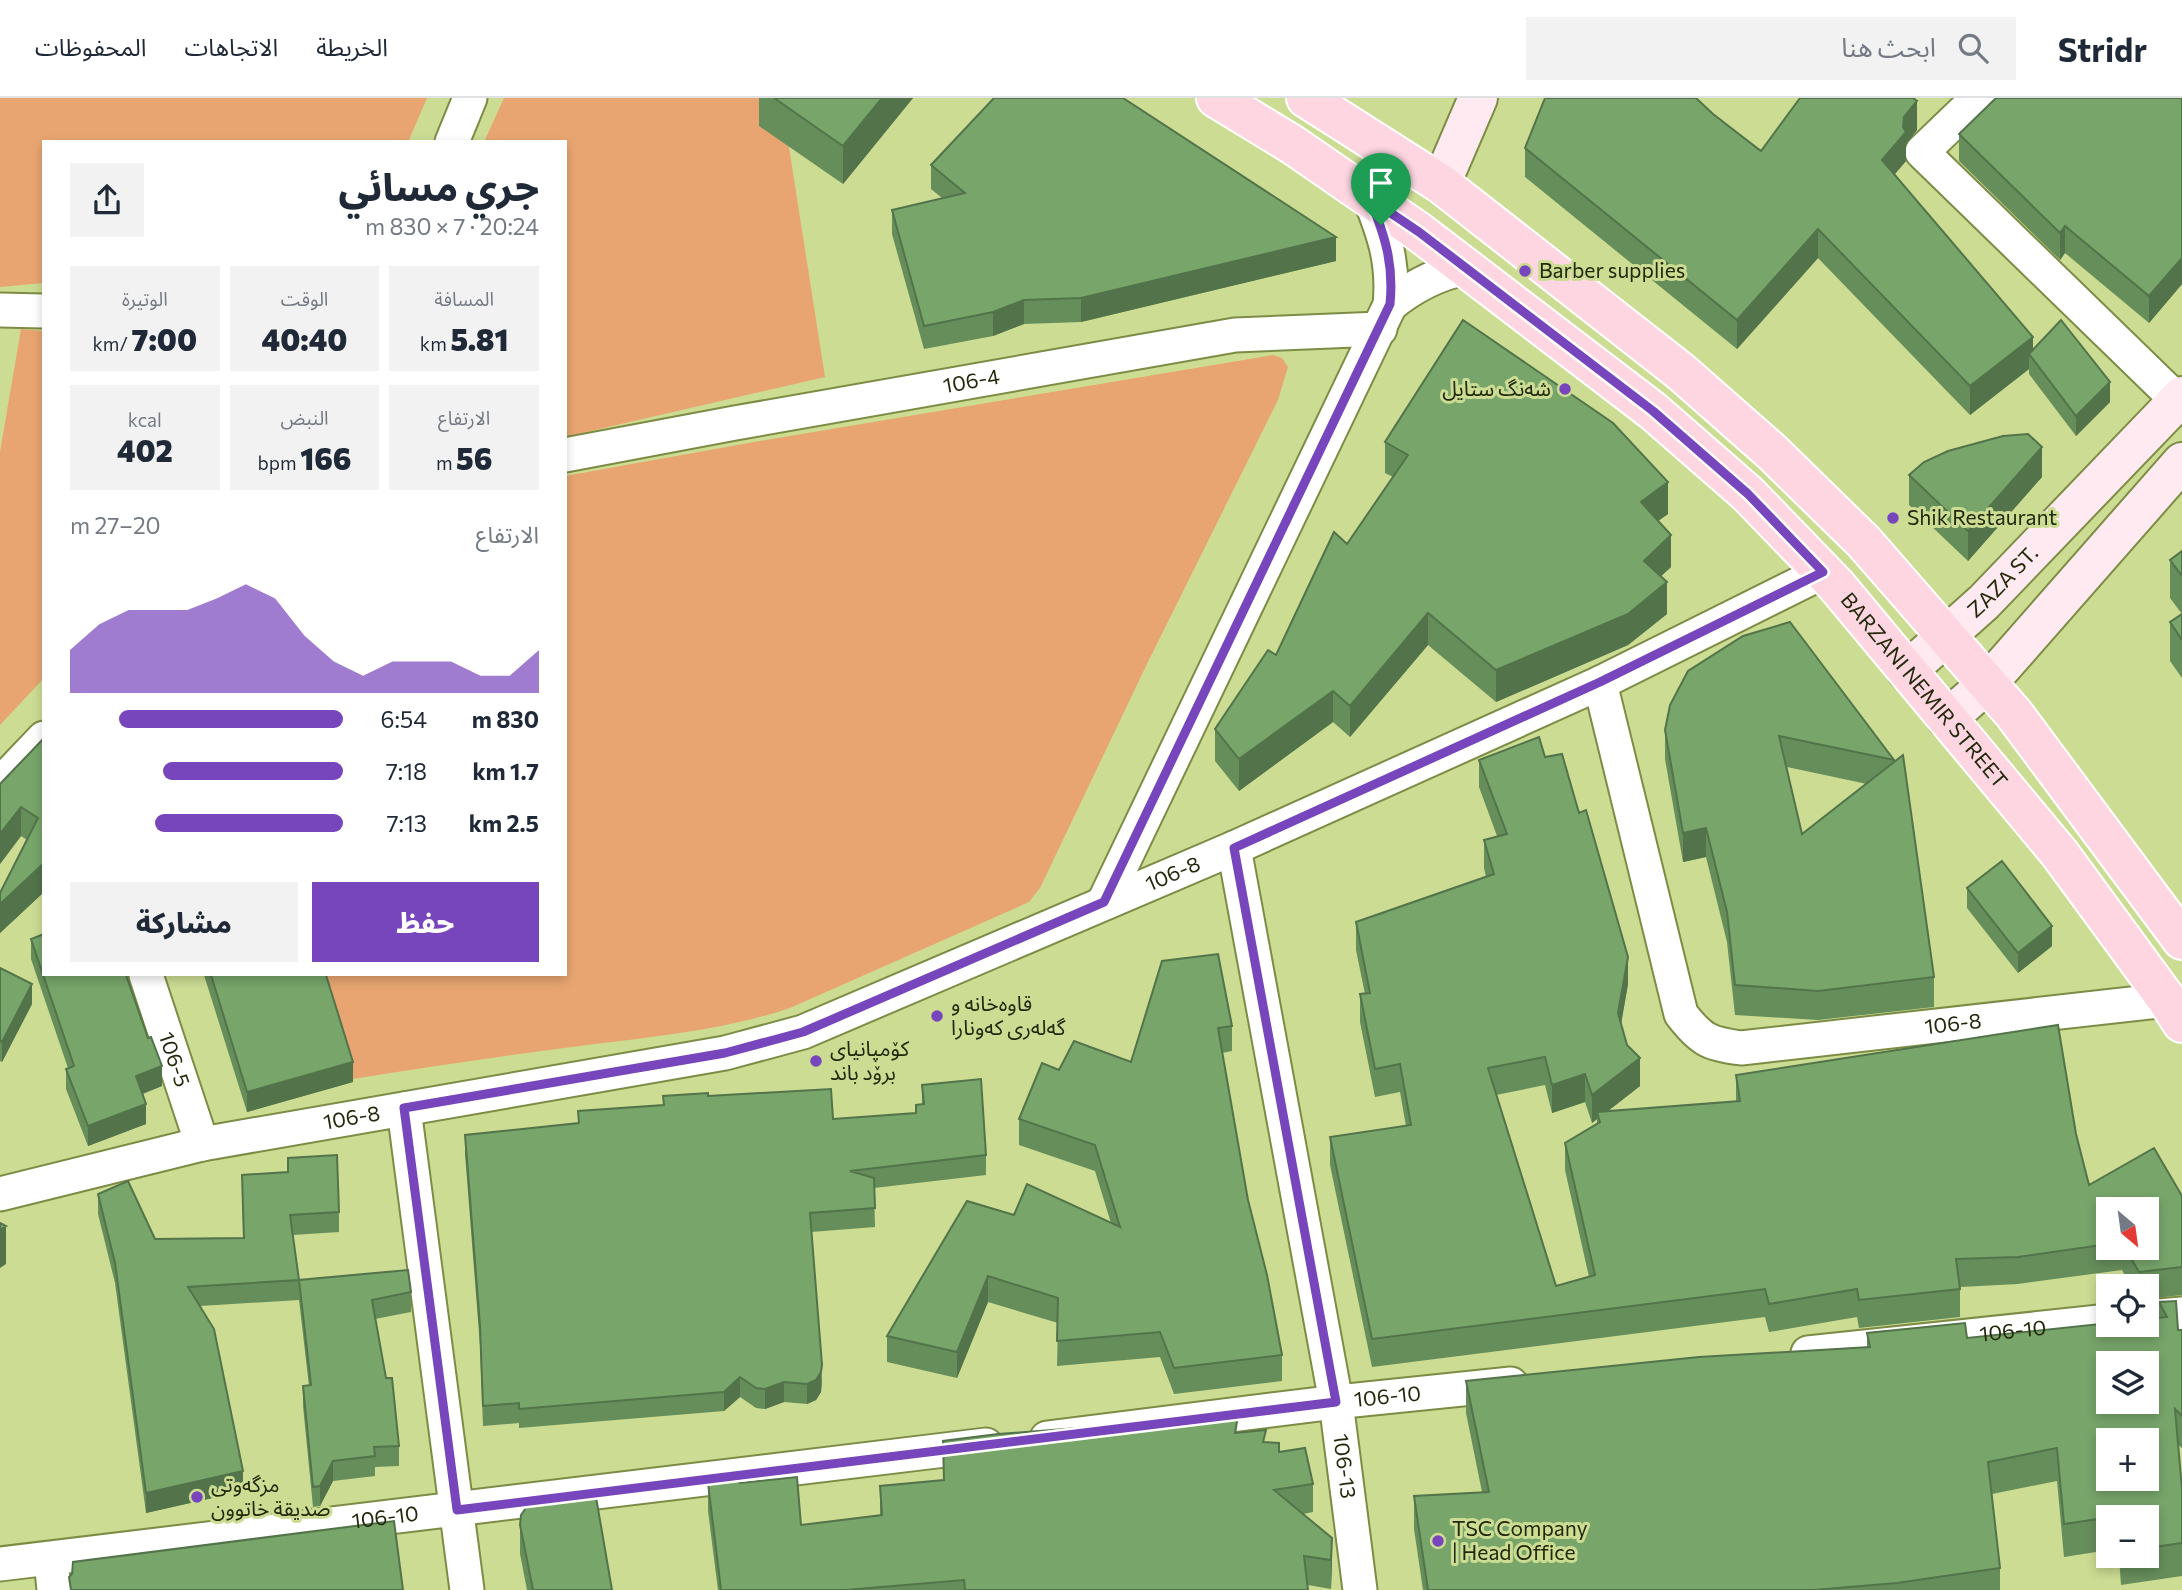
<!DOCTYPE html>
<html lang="ar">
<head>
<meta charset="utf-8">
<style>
  :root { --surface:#fff; --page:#f2f2f3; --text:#1f2937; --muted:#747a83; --line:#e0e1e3; --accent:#7746bd }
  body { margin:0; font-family:Commissioner,"Noto Sans Arabic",sans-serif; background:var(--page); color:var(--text); direction:rtl; height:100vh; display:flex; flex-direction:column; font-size:26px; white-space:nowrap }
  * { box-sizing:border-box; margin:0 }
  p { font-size:23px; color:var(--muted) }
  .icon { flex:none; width:38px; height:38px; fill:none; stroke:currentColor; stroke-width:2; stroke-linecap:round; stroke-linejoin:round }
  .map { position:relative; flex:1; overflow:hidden; direction:ltr }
  .drawer { position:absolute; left:42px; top:42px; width:525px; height:836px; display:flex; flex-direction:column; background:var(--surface); border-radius:0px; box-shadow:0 4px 10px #0003; direction:rtl }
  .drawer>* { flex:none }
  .needle { width:46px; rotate:151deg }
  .buttons { position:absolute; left:2096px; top:1099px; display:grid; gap:14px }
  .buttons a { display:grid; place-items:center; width:63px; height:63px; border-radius:0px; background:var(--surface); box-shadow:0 4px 10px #0003; font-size:35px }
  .pin { position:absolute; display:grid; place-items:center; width:60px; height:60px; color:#fff; margin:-72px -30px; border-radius:50% 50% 50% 0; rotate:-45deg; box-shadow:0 0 7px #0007 }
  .pin .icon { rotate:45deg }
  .round { display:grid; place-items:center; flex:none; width:74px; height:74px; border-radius:0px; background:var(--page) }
  .headline { display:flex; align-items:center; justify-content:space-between; height:119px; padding:0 28px }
  h1 { font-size:38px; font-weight:800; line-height:52px }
  .metrics { display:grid; grid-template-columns:repeat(3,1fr); gap:10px; height:119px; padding:7px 28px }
  .metrics div { display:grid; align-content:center; border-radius:0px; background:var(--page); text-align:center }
  .metrics b { font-size:30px; font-weight:800 }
  .metrics small { font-size:19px; font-weight:400 }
  .metrics p { font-size:19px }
  .chart { height:196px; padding:14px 28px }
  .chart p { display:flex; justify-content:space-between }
  .chart svg { width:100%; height:126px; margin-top:7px; fill:var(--accent); opacity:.7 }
  .primary-button { display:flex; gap:14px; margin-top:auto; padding:14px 28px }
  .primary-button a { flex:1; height:80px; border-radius:0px; background:var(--accent); color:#fff; font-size:28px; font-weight:800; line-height:80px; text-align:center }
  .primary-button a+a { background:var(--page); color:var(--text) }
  ul { padding:0 28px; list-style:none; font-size:23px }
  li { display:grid; grid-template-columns:112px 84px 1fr; align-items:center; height:52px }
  li i { height:18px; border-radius:9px; background:var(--accent) }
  header { display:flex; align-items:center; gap:42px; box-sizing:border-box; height:98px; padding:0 35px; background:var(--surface); border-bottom:2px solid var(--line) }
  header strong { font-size:33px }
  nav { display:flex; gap:38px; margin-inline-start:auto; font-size:24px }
  .search { width:490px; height:63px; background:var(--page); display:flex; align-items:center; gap:18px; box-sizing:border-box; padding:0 24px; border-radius:0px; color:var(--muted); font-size:26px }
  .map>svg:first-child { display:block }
  .green { fill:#e8a571 }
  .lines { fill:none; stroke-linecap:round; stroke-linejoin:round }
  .street-casing { stroke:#7d8c45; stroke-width:37 }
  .secondary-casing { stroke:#7d8c45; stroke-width:42 }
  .primary-casing { stroke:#fff; stroke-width:42 }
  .street { stroke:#fff; stroke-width:33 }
  .secondary { stroke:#feeaf0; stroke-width:38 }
  .primary { stroke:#fdd6e2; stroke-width:38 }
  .wall { fill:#668e5b; fill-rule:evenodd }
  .shaded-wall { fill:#53744a }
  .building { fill:#77a56a; stroke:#53744a; stroke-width:2; fill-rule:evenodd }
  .route-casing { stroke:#fff; stroke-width:14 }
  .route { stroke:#7746bd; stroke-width:9 }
  .poi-dot { fill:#7746bd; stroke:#ccdc93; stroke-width:2.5 }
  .labels { text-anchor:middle; stroke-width:6; stroke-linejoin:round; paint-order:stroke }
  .poi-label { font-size:21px; fill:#22280a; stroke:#ccdc93; text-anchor:start }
  .street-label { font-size:21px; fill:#22280a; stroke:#ccdc93 }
</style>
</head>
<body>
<header>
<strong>Stridr</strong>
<div class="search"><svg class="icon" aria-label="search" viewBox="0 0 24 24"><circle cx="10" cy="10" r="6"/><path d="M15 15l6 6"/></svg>ابحث هنا</div>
<nav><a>الخريطة</a><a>الاتجاهات</a><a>المحفوظات</a></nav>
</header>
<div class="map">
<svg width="2182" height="1492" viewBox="0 0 2182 1492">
  <rect width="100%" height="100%" fill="#ccdc93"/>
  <path class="green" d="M0,0H427L408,44H44V185L0,189Z
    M504,0H763L788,43L825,279L565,339V44H484Z
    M21,231L44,233V580L0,627V354Z
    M1273,257L1282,260L1288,269L1278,302L1146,568L1040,790L1029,804L790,910C718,934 639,940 564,950C494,959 423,970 353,981L321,877H565V378L766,342Z"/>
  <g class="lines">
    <defs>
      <g id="street">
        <path d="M1978,0L1922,54L2178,303"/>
        <path d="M452,44L470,0"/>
        <path d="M1390,207C1413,188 1436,176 1465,170"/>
        <path d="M0,212L44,213"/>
        <path id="s1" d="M565,357L735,325L1235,237L1380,231"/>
        <path id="s2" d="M1600,585L1681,916C1701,942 1709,946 1741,950L2167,902"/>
        <path d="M0,686L44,640"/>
        <path id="s3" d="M1234,750L1336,1304L1360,1492"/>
        <path d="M1104,804L1390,207C1394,166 1385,138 1370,101"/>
        <path id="s4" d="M146,877L202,1046"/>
        <path d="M404,1011L467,1492"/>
        <path id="s5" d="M0,1096L202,1046L725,955L803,934L1234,750L1600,585L1823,474"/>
        <path d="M2147,1219L2182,1216"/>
        <path id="s6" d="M1808,1255L2109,1223"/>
        <path id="s7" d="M1047,1340L1336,1304L1511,1286"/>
        <path d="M51,1461L54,1492"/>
        <path id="s8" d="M0,1466L986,1347"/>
      </g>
      <g id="secondary">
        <path d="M1441,86L1478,0"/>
        <path id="s9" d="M1907,573L1984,504L2182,298"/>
        <path d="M1947,621L1988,585L2182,364"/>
      </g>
      <g id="primary">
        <path id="s10" d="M1216,0L1293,47L1419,134L1653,313L1748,396L1836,487L2060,756L2167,902L2182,925"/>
        <path d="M1306,0L1441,86L1680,273L1772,354L1864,444L2014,616L2182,842"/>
      </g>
    </defs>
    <use href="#street" class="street-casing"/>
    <use href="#secondary" class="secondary-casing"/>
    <use href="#primary" class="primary-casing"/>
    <use href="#street" class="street"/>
    <use href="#secondary" class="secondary"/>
    <use href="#primary" class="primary"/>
  </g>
  <path class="wall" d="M759,0H913L843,86L759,28Z
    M2182,0V186L2149,225L2065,155L2060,162L1959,63V36Z
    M1713,16L1761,53L1917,32L1906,46V63L1895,76L2033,252L2110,304L2076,338L2029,276V271L1970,317L1818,160L1737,251L1525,79V50Z
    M931,67L1336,163L1081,224L1024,226L993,238L924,251L892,136V112L942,100L931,91Z
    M1385,344L1668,416L1658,423L1671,469L1661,478L1667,516L1628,547L1496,604L1428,547L1350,639L1333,624L1239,693L1215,663V631L1276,557L1347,446L1393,379L1385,375Z
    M1909,377L2042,379L1968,463L1909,407Z
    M2182,453V580L2170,563V524L2182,516L2170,500V462Z
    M1670,607L1894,662L1934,879V909L1818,922L1735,917L1727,844L1706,759L1683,764L1665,661V632ZM1787,669L1867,686L1802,736Z
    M44,640V794L0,835V795L27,742L21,738L0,766V686Z
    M1545,659L1628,886L1621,926L1640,988L1608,1013L1736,1003V977L2076,1036L2089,1087L2182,1098V1197L2147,1201V1188H2131L2122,1172L2018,1186L1960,1189V1219L1859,1230L1857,1219L1769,1234L1765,1219L1372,1269L1330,1067V1039L1406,1028L1400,994L1375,999L1360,924V896H1365L1356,852V824L1486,779L1484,770V742L1497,738L1479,689V662ZM1545,987L1552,1015L1585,1004L1592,1025L1597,1021V1026L1565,1045V1072L1589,1179L1556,1188L1496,997ZM2109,1111L2147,1150H2109Z
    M1967,790L2052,848L2018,875L1967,810Z
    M44,821V877L162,988L143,996L146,1026L88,1048L66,991V971L68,970L31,861V841L42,836V822Z
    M1162,863L1232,928V953L1222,955L1248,1102L1282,1257V1283L1174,1296L1160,1259L1057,1268L1058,1225L988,1204L957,1280L887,1264V1238L1014,1117L1111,1125L1095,1073L1019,1047V1021L1059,972L1131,964Z
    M0,870L32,906L2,964L0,963Z
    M204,877H326L353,984L247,1014Z
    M922,987L986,1057V1077L874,1090L875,1129L811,1134L822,1286L821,1294L816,1302L807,1306L784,1304L765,1311L756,1310L740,1299L724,1313L519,1330V1325L483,1328L480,1248L465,1056V1037L578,1025V1013L663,1007V998H708L833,1021L916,1015V1007L922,1006Z
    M288,1060L339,1114V1134L293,1137L299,1182L411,1194V1214L375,1221L399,1348V1368L375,1369V1378L333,1383L320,1408L313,1409L303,1308V1288H309L299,1202L200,1208L243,1393L146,1415L115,1185L98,1116V1096L155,1141L243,1140L242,1077L288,1074Z
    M2159,1204L2178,1232H2182V1350L2178,1347L2182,1391V1478L2121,1487L2119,1458H2147V1419H2109V1452L2064,1459L2057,1383L1992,1396L2000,1470V1492H1423L1414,1431V1398L1482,1394L1466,1315V1283L1867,1249V1235L1967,1240L2159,1220Z
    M1238,1334L1266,1344L1279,1354L1313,1386V1414L1303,1416L1332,1440L1331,1491L1308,1487V1492H718L708,1413V1385H740L801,1427L880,1417V1388L943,1382L1090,1335Z
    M520,1427L612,1492H527L520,1456Z"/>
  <path class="shaded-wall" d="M882,0H913L843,86V48Z
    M1917,3V32L1906,46V63L1882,91V62L1904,19Z
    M2065,128V155L2060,162V135Z
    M1818,131V160L1737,251V222Z
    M1336,139V163L1081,224V200Z
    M2182,160V186L2149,225V198Z
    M1024,202V226L993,238V214Z
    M2033,239V261L2029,256V271L1970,317V288Z
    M2110,284V304L2076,338V318Z
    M2042,349V379L1968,463V433Z
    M1668,384V416L1641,435V404Z
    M1671,437V469L1644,494V463Z
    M1667,484V516L1628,547L1496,604V572Z
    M1428,515V547L1350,639V608Z
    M1333,593V624L1239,693V661Z
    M21,709V738L0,766V736Z
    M1706,730V759L1683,764V735Z
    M44,765V794L0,835V806Z
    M2052,828V848L2018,875V855Z
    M1628,859V886L1618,943V915Z
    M32,886V906L2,964V944Z
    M1640,960V988L1599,1020L1597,1014V1021L1592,1025V997Z
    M353,964V984L247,1014V994Z
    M162,968V988L136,998V978Z
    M1585,976V1004L1552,1015V987Z
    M146,1006V1026L88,1048V1028Z
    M6,1128V1166L0,1170V1132Z
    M988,1178V1204L957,1280V1254Z
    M822,1267L821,1294L816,1302L807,1306V1286Z
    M740,1279V1299L724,1313V1294Z
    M784,1284V1304L765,1311V1291Z
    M333,1363V1383L320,1408V1388Z
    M243,1373V1393L146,1415V1395Z
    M1332,1440V1468L1331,1491V1462Z"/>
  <path class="building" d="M774,0H882L843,48Z
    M994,0H1123L1336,139L1081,200L1024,202L993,214L924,228L892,112L965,95L931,67Z
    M1545,0H1696L1713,16L1761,53L1800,0H1913L1917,3L1904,19L1903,29L1906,34L1882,62L2033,239L1970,288L1818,131L1737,222L1525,50Z
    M1996,0H2182V160L2149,198L2065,128L2060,135L1959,36Z
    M1463,222L1613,325L1668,384L1641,404L1671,437L1644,463L1667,484L1628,516L1496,572L1428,515L1350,608L1333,593L1239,661L1215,631L1268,552L1276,557L1334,434L1347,446L1408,357L1385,344Z
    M2061,222L2110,284L2076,318L2029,256Z
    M2028,336L2042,349L1968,433L1909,377L1924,364L1948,353L2003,338Z
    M2182,453V478L2170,462Z
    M2182,516V542L2170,524Z
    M1790,524L1894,662L1779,638L1802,736L1903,657L1934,879L1818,893L1735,887L1727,814L1706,730L1683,735L1665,632L1670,607L1688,573L1743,538Z
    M1539,639L1545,659L1562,656L1579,715L1586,712L1628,859L1618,915L1627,947L1640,960L1592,997L1585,976L1552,987L1545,959L1488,970L1556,1188L1595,1177L1565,1045L1600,1024L1597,1014L1740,1003L1736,977L2058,927L2076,1036L2089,1087L2154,1050L2182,1098V1169L2139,1174L2125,1150H2147V1111H2109V1146L2018,1159L1956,1161L1960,1191L1859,1202L1857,1191L1769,1206L1765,1191L1372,1241L1330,1039L1411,1027L1400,966L1375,971L1360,896L1370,895L1356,824L1494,776L1484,742L1507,736L1479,662Z
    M44,640V765L0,806V795L38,720L21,709L0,736V686Z
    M2002,763L2052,828L2018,855L1967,790Z
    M44,836V877H126L148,940L151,939L162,968L136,978L146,1006L88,1028L66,971L74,968L31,841Z
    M1218,856L1232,928L1218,930L1248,1102L1267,1177L1282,1257L1174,1270L1160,1234L1057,1243L1058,1200L988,1178L957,1254L887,1238L967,1103L1014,1117L1027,1086L1120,1129L1095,1047L1019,1021L1042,965L1059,972L1074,943L1131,964L1162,863Z
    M0,870L32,886L2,944L0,942Z
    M211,877H326L353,964L247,994Z
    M981,981L986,1057L850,1073L874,1080L875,1110L810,1115L822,1267L821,1274L816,1282L807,1286L784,1284L765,1291L756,1290L740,1279L724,1294L519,1311V1305L483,1308L480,1228L465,1037L579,1025L578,1013L664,1007L663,998L708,995V998L831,991L833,1021L916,1015V1007L924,1006L922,987Z
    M337,1057L339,1114L290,1117L299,1182L188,1189L214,1231L243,1373L146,1395L115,1165L98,1096L128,1083L155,1141L244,1140L242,1077L288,1074V1060Z
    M0,1125L6,1128L0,1132Z
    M408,1172L411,1194L372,1202L386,1280H392L399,1348L374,1349L375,1358L333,1363L320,1388L313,1389L303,1288L311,1287L299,1182Z
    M2176,1203L2178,1232H2182V1318L2175,1311L2182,1391V1445L2147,1450V1419H2119V1418L2064,1426L2057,1350L1988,1364L2000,1470L1897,1485L1814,1492H1428L1414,1398L1489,1394L1466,1283L1699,1259L1870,1249L1867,1235L1965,1225L1967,1240L2109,1225V1227H2147V1221L2167,1219L2159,1204ZM2109,1265H2147V1304H2109ZM2109,1342H2147V1381H2109Z
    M1238,1318L1235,1335L1266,1332L1263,1344L1279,1345V1354L1305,1350L1313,1386L1274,1392L1332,1440L1331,1462L1304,1458L1308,1492H965L964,1482L846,1492H721L708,1385L730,1375L740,1385L797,1379L801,1427L882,1417L880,1388L944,1382L943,1343L998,1336L1090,1329V1335L1168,1326V1324Z
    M596,1399L612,1492H533L520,1427L521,1417L528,1407Z
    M394,1423L403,1492H71L69,1479L72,1476L73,1464Z"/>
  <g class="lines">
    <defs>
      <path id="route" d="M1370,101L1419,134L1653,313L1748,396L1823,474L1600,584L1234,750L1336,1304L457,1412L404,1010L725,955L803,934L1104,804L1390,206C1394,166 1385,138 1370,101Z"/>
    </defs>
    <use href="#route" class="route-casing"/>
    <use href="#route" class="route"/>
  </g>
  <g class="poi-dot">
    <circle cx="1525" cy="173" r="7"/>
    <circle cx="1565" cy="291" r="7"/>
    <circle cx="1893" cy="420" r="7"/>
    <circle cx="937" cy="918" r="7"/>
    <circle cx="816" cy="963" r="7"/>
    <circle cx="197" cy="1399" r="7"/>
    <circle cx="1438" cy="1443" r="7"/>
  </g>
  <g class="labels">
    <g class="poi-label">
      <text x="1539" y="180">Barber supplies</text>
      <text x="1551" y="298" text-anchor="end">شەنگ ستایل</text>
      <text x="1907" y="427">Shik Restaurant</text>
      <text x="951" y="913">قاوەخانە و<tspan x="951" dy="24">گەلەری کەونارا</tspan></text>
      <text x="830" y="958">کۆمپانیای<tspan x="830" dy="24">برۆد باند</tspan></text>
      <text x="211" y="1394">مزگەوتی<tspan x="211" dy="24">صديقة خاتوون</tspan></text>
      <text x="1452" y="1438">TSC Company<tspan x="1452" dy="24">| Head Office</tspan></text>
    </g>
    <g class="street-label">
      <text dy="7" stroke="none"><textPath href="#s1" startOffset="413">106-4</textPath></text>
      <text dy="7" stroke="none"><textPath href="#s9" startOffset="131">ZAZA ST.</textPath></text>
      <text dy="7" stroke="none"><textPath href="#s10" startOffset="928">BARZANI NEMIR STREET</textPath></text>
      <text dy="7" stroke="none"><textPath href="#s5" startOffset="1222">106-8</textPath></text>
      <text dy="7" stroke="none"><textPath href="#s2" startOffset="626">106-8</textPath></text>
      <text dy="7" stroke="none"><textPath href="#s4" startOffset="89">106-5</textPath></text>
      <text dy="7" stroke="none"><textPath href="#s5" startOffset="360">106-8</textPath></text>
      <text dy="7" stroke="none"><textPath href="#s6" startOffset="206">106-10</textPath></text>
      <text dy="7" stroke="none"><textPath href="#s7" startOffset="343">106-10</textPath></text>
      <text dy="7" stroke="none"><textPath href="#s3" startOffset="628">106-13</textPath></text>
      <text dy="7" stroke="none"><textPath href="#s8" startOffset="388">106-10</textPath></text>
    </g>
  </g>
</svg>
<div class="buttons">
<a><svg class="needle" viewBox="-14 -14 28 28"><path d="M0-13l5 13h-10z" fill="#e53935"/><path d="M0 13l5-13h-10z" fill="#747a83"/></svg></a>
<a><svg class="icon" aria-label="locate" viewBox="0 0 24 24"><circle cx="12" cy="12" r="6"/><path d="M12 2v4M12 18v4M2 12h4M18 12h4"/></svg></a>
<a><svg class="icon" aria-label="layers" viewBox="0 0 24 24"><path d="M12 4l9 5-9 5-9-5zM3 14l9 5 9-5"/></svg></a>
<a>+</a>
<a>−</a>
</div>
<div class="pin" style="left:1381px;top:127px;background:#1e9e55"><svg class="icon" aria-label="arrive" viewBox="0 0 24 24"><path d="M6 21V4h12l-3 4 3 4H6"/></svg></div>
<section class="drawer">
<div class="headline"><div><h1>جري مسائي</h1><p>20:24 · 7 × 830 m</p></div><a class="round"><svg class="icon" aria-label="share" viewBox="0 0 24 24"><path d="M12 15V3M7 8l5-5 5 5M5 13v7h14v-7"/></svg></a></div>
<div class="metrics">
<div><p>المسافة</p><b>5.81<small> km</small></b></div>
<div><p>الوقت</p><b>40:40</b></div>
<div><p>الوتيرة</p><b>7:00<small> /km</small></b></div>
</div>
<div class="metrics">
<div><p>الارتفاع</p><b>56<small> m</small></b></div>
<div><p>النبض</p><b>166<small> bpm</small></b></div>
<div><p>kcal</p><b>402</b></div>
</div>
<div class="chart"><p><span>الارتفاع</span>20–27 m</p>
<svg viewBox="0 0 160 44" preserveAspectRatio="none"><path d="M0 44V29L10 20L20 15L30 15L40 15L50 11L60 6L70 11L80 24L90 33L100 38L110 33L120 33L130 33L140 38L150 38L160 29V44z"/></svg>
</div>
<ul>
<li><b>830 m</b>6:54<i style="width:82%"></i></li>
<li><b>1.7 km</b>7:18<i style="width:66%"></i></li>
<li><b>2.5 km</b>7:13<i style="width:69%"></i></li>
</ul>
<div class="primary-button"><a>حفظ</a><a>مشاركة</a></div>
</section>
</div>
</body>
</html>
